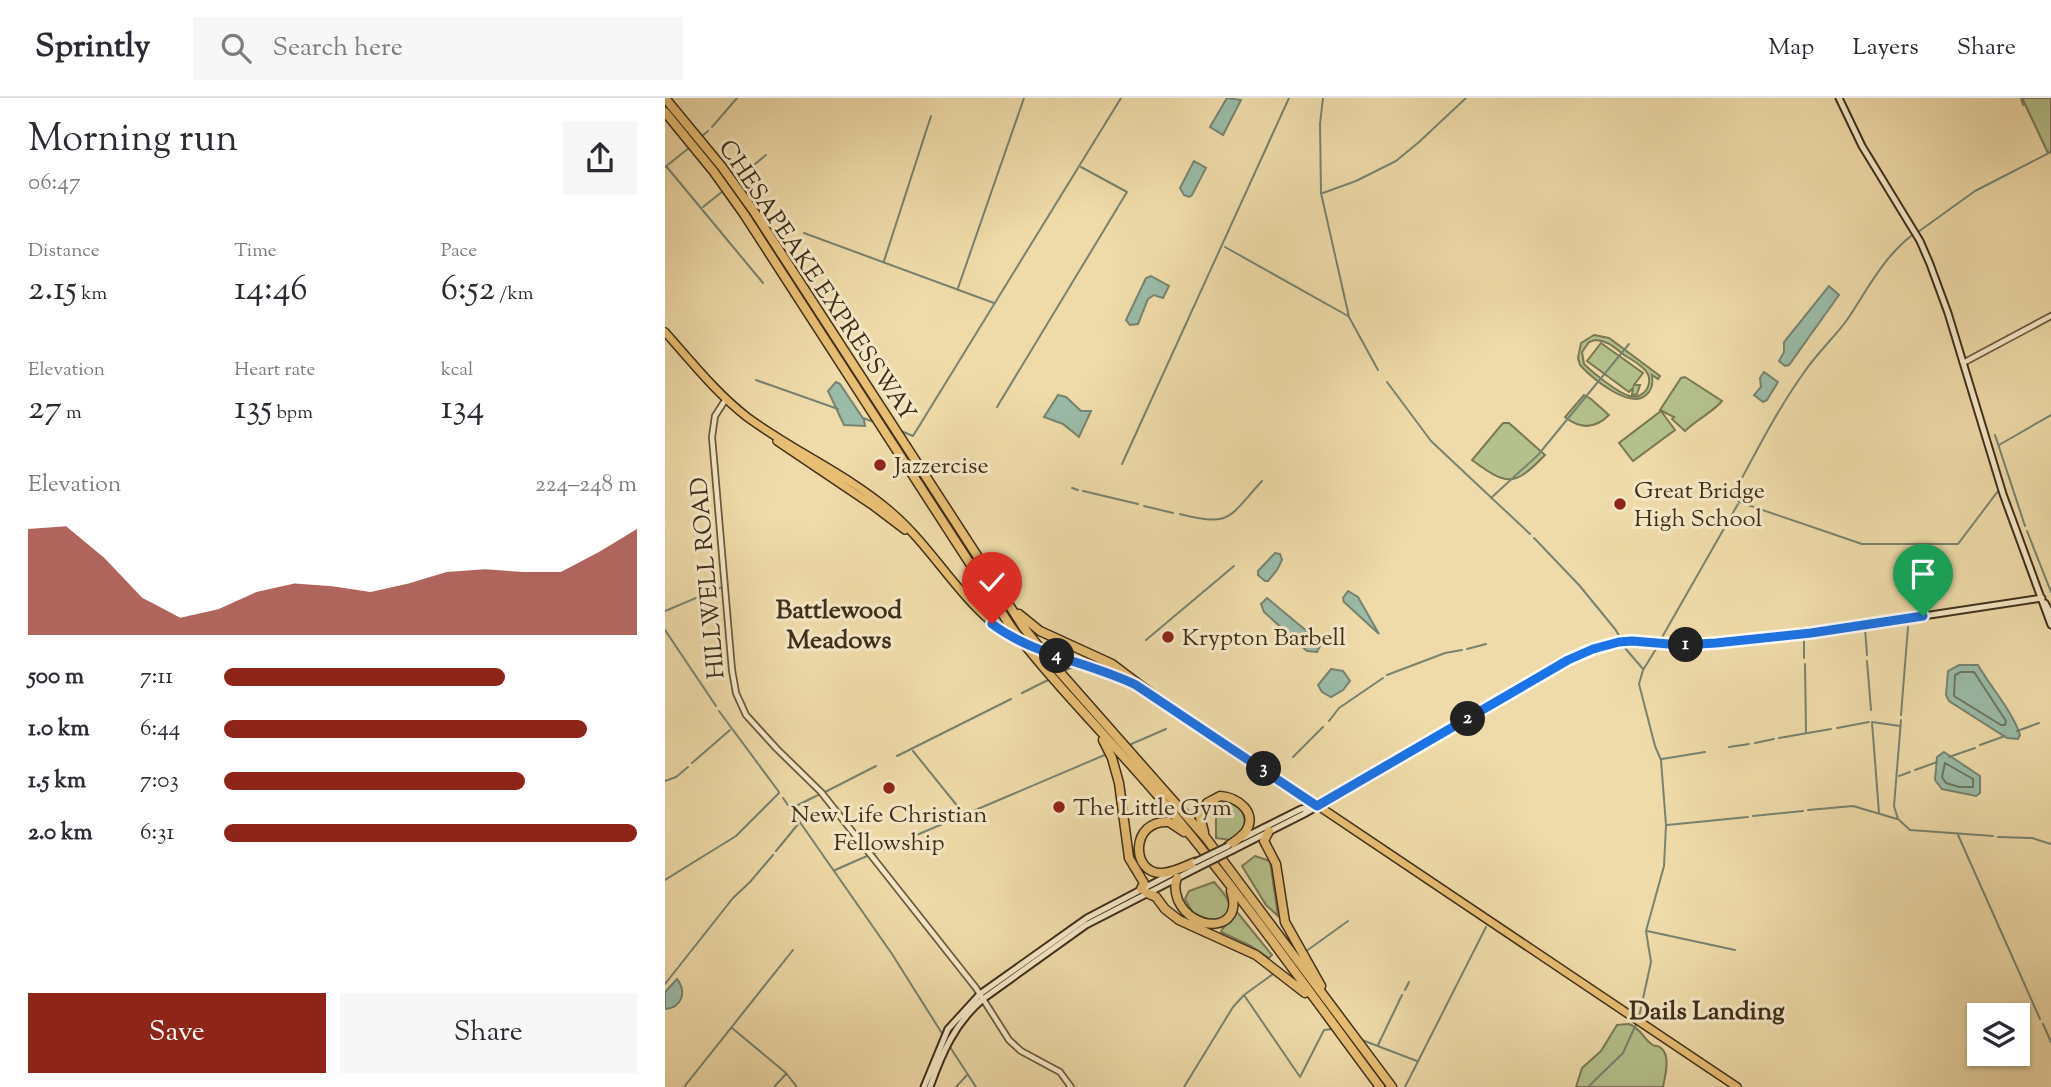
<!DOCTYPE html>
<html lang="en">
<head>
<meta charset="utf-8">
<style>
  :root { --surface:#fff; --page:#f7f7f7; --text:#2b2b33; --muted:#7c7c81; --line:#e1e1e2; --accent:#8f2418 }
  body { margin:0; font-family:"Sorts Mill Goudy",serif; background:var(--page); color:var(--text); height:100vh; display:flex; flex-direction:column; font-size:26px; white-space:nowrap }
  * { box-sizing:border-box; margin:0 }
  p { font-size:23px; color:var(--muted) }
  .icon { flex:none; width:38px; height:38px; fill:none; stroke:currentColor; stroke-width:2; stroke-linecap:round; stroke-linejoin:round }
  .map { position:relative; flex:1; overflow:hidden }
  .panel { display:flex; flex-direction:column; background:var(--surface); width:665px }
  .panel>* { flex:none }
  .controls { position:absolute; left:1302px; top:905px; display:grid; gap:14px }
  .controls a { display:grid; place-items:center; width:63px; height:63px; border-radius:0px; background:var(--surface); box-shadow:0 2px 5px #0004; font-size:35px }
  .pin { position:absolute; display:grid; place-items:center; width:60px; height:60px; color:#fff; margin:-72px -30px; border-radius:50% 50% 50% 0; rotate:-45deg; box-shadow:0 0 7px #0007 }
  .pin .icon { rotate:45deg }
  .km { position:absolute; width:35px; height:35px; margin:-18px; border-radius:50%; background:#222; color:#fff; font-size:19px; line-height:35px; text-align:center }
  .round { display:grid; place-items:center; flex:none; width:74px; height:74px; border-radius:0px; background:var(--page) }
  .headline { display:flex; align-items:center; justify-content:space-between; height:119px; padding:0 28px }
  h1 { font-size:38px; font-weight:600; line-height:52px }
  .stats { display:grid; grid-template-columns:repeat(3,1fr); gap:10px; height:119px; padding:7px 28px }
  .stats div { display:grid; align-content:center }
  .stats b { font-size:35px; font-weight:600 }
  .stats small { font-size:19px; font-weight:400 }
  .stats p { font-size:19px }
  .chart { height:196px; padding:14px 28px }
  .chart p { display:flex; justify-content:space-between }
  .chart svg { width:100%; height:126px; margin-top:7px; fill:var(--accent); opacity:.7 }
  .cta { display:flex; gap:14px; margin-top:auto; padding:14px 28px }
  .cta a { flex:1; height:80px; border-radius:0px; background:var(--accent); color:#fff; font-size:28px; font-weight:600; line-height:80px; text-align:center }
  .cta a+a { background:var(--page); color:var(--text) }
  ul { padding:0 28px; list-style:none; font-size:23px }
  li { display:grid; grid-template-columns:112px 84px 1fr; align-items:center; height:52px }
  li i { height:18px; border-radius:9px; background:var(--accent) }
  header { display:flex; align-items:center; gap:42px; box-sizing:border-box; height:98px; padding:0 35px; background:var(--surface); border-bottom:2px solid var(--line) }
  header strong { font-size:33px }
  nav { display:flex; gap:38px; margin-inline-start:auto; font-size:24px }
  .search { width:490px; height:63px; background:var(--page); display:flex; align-items:center; gap:18px; box-sizing:border-box; padding:0 24px; border-radius:0px; color:var(--muted); font-size:26px }
  main { display:flex; flex:1; min-height:0 }
  .map>svg:first-child { display:block }
  .green { fill:#b4c18c; stroke:#7a7854; stroke-width:2; fill-rule:evenodd }
  .water { fill:#9abba8; stroke:#768370; stroke-width:2 }
  .lines { fill:none; stroke-linecap:round; stroke-linejoin:round }
  .shore { stroke:#6c7562; stroke-width:2 }
  .stream { stroke:#768370; stroke-width:2 }
  .tertiary-casing { stroke:#6b5a3e; stroke-width:8 }
  .secondary-casing { stroke:#3f2f1b; stroke-width:9 }
  .primary-casing { stroke:#3f2f1b; stroke-width:10 }
  .motorway-casing { stroke:#3f2f1b; stroke-width:11 }
  .tertiary { stroke:#f5e8c7; stroke-width:4.5 }
  .secondary { stroke:#f5e8c7; stroke-width:5 }
  .primary { stroke:#e8be74; stroke-width:7 }
  .motorway { stroke:#e8be74; stroke-width:8 }
  .secondary-bridge-casing { stroke:#3f2f1b; stroke-width:9; stroke-linecap:butt }
  .primary-bridge-casing { stroke:#3f2f1b; stroke-width:10; stroke-linecap:butt }
  .secondary-bridge { stroke:#f5e8c7; stroke-width:5 }
  .primary-bridge { stroke:#e8be74; stroke-width:7 }
  .route-casing { stroke:#fff; stroke-width:14 }
  .route { stroke:#1a73e8; stroke-width:9 }
  .poi-dot { fill:#8f2418; stroke:#f5e8c7; stroke-width:2.5 }
  .labels { text-anchor:middle; stroke-width:6; stroke-linejoin:round; paint-order:stroke }
  .street-label { font-size:24px; fill:#3f2f1b; stroke:#f5e8c7 }
  .poi-label { font-size:24px; fill:#3f2f1b; stroke:#f5e8c7; text-anchor:start }
  .neighbourhood-label { font-size:26px; font-weight:bold; fill:#3f2f1b; stroke:#f5e8c7 }
</style>
</head>
<body>
<header>
<strong>Sprintly</strong>
<div class="search"><svg class="icon" aria-label="search" viewBox="0 0 24 24"><circle cx="10" cy="10" r="6"/><path d="M15 15l6 6"/></svg>Search here</div>
<nav><a>Map</a><a>Layers</a><a>Share</a></nav>
</header>
<main>
<section class="panel">
<div class="headline"><div><h1>Morning run</h1><p>06:47</p></div><a class="round"><svg class="icon" aria-label="share" viewBox="0 0 24 24"><path d="M12 15V3M7 8l5-5 5 5M5 13v7h14v-7"/></svg></a></div>
<div class="stats">
<div><p>Distance</p><b>2.15<small> km</small></b></div>
<div><p>Time</p><b>14:46</b></div>
<div><p>Pace</p><b>6:52<small> /km</small></b></div>
</div>
<div class="stats">
<div><p>Elevation</p><b>27<small> m</small></b></div>
<div><p>Heart rate</p><b>135<small> bpm</small></b></div>
<div><p>kcal</p><b>134</b></div>
</div>
<div class="chart"><p><span>Elevation</span>224–248 m</p>
<svg viewBox="0 0 160 44" preserveAspectRatio="none"><path d="M0 44V7L10 6L20 17L30 31L40 38L50 35L60 29L70 26L80 27L90 29L100 26L110 22L120 21L130 22L140 22L150 15L160 7V44z"/></svg>
</div>
<ul>
<li><b>500 m</b>7:11<i style="width:68%"></i></li>
<li><b>1.0 km</b>6:44<i style="width:88%"></i></li>
<li><b>1.5 km</b>7:03<i style="width:73%"></i></li>
<li><b>2.0 km</b>6:31<i style="width:100%"></i></li>
</ul>
<div class="cta"><a>Save</a><a>Share</a></div>
</section>
<div class="map">
<svg width="1386" height="989" viewBox="0 0 1386 989">
  <rect width="100%" height="100%" fill="#efdba9"/>
  <filter id="stains"><feTurbulence type="fractalNoise" baseFrequency=".00286" numOctaves="4"/><feColorMatrix values="0 0 0 0 .2 0 0 0 0 .09 0 0 0 0 .02 0 0 0 .5 -.17"/></filter>
  <radialGradient id="worn" r=".72"><stop offset=".6" stop-color="#630" stop-opacity="0"/><stop offset="1" stop-color="#630" stop-opacity=".3"/></radialGradient>
  <path class="green" d="M1357,0H1386V54L1383,55Z
    M929,237L944,240L995,278L993,281L987,277C988,284 988,291 981,297C965,312 927,280 915,267L913,260L916,245ZM930,242C942,242 950,250 959,257C966,261 976,267 981,273C990,285 979,302 965,298C954,296 927,274 919,266L917,254L924,244Z
    M936,245L978,275L969,287H975L972,296L967,297L968,290L964,294L922,263Z
    M1020,279L1057,303C1047,315 1032,321 1020,333L1007,321L1009,319L995,312L1016,280Z
    M919,297L926,301L944,317C930,331 915,331 900,319Z
    M996,313L1010,332L968,363L954,345Z
    M838,325H844L880,357C849,389 842,388 807,362Z
    M559,704C574,706 582,715 579,730L566,742L551,740V710Z
    M590,758L605,763L613,818L601,807L577,768Z
    M549,784C562,798 575,813 550,824L528,815L520,801L524,793Z
    M572,814L607,857L604,860L586,848L556,834C559,825 569,823 572,814Z
    M964,926C975,930 977,938 985,945C992,951 988,945 996,950C1006,958 1000,978 998,989H911L917,970L936,953L952,927Z"/>
  <path class="water" d="M562,0L576,2L558,37L545,29Z
    M529,63L541,70L527,97L524,99L519,97L515,90Z
    M486,178L504,188L498,200L489,197L483,201L473,226L465,227L461,222L481,180Z
    M1164,188L1174,197L1124,267L1120,268L1114,263L1119,254V244Z
    M1099,274L1113,284L1102,302L1098,304L1089,297L1096,289L1095,280Z
    M171,284L175,286L199,322L200,328L179,327L163,293Z
    M393,297L401,299L416,313H426L414,339L398,326L379,319Z
    M610,455L615,456L617,462L612,472L603,483H600L593,477V473Z
    M683,493L693,499L714,536L679,504L678,500Z
    M602,500L650,540L655,548L652,554L642,553L599,514L596,506Z
    M1294,567H1313C1326,590 1347,612 1355,637L1353,641L1342,640L1284,603L1281,597L1283,573Z
    M666,571L678,573L685,583L678,592L666,599L657,594L653,587Z
    M1279,654L1315,678V695L1311,698L1277,691L1270,682L1272,659Z
    M12,881C22,894 17,910 0,911V894Z"/>
  <g class="lines">
    <path class="shore" d="M1296,574H1309L1341,623L1340,627H1336L1289,598L1290,577Z
      M1280,665L1308,681V689H1294L1281,685L1277,679Z"/>
    <path class="stream" d="M658,0L655,26L656,95L684,219L713,272
      M1356,0L1358,7
      M47,29L72,0
      M37,38L43,33
      M1,68L98,185
      M0,69L24,50
      M72,81L101,57
      M658,95L691,83L731,63L754,44L801,0
      M38,109L58,93
      M1253,134L1310,93L1386,54
      M139,135L329,205
      M1246,138C1219,159 1203,190 1184,219C1171,238 1153,254 1140,273C1112,312 1091,354 1069,395L1074,404L1197,446H1293L1333,393
      M560,149L683,218
      M219,163L266,18
      M293,190L359,0
      M91,282L173,311
      M722,284L766,343L865,436
      M332,309L462,94L416,69
      M198,320L209,324
      M236,333L248,338L456,0
      M1330,337L1360,428
      M1334,347L1386,317
      M457,366L624,0
      M407,390L413,392
      M418,393L473,406
      M826,400L873,357L964,246
      M479,408L508,415
      M515,416C566,429 563,420 597,383
      M1362,433L1386,494
      M869,440L914,487L950,531L955,539
      M0,513L57,489
      M1200,530L1202,557
      M0,532L51,608
      M996,541L1073,406
      M1139,541V560
      M481,542L569,468
      M960,550L978,571
      M802,551L821,546
      M1202,563L1206,612
      M1140,566L1141,635
      M399,573L410,568
      M722,577L780,555L797,552
      M357,595L383,582
      M54,613L114,694
      M1236,617L1243,529
      M1236,622L1229,708L1233,721L1245,732L1328,738
      M664,623L674,610L718,580
      M1172,630L1204,624
      M1352,633L1374,625
      M1114,640L1166,631
      M1090,645L1109,641
      M464,647L501,631
      M1315,647L1340,638
      M1064,649L1084,646
      M248,653L298,715
      M232,658L346,601
      M628,659L658,629
      M1284,659L1310,650
      M997,661L1040,654
      M27,665L65,632
      M1250,672L1272,664
      M1234,678L1245,674
      M0,683L11,679L23,669
      M160,694L211,668
      M118,700L227,856L278,937
      M127,710L155,696
      M1143,712L1188,708L1232,721
      M1214,715L1207,624L1235,628
      M1088,718L1138,713
      M1002,727L1083,719
      M1293,737L1375,921
      M1333,739L1367,740L1386,746
      M111,753L134,725
      M207,756L442,656
      M170,772L202,758
      M0,782L71,738L114,695
      M982,833L1070,852
      M640,854L683,823
      M0,886L68,800L85,784L108,757
      M740,892L744,884
      M579,897L635,979L659,932L667,931
      M974,919L986,864L981,833L999,768L1001,727L996,662L990,648L974,586L978,572L991,551
      M1378,926L1386,944
      M67,930L121,975L132,989
      M697,942L752,963
      M713,947L737,897
      M285,949L311,989
      M19,989L128,852
      M109,989L121,976
      M291,989L302,977
      M519,989L568,909L579,897L608,876
      M740,989L821,829
      M923,989L958,955L972,924"/>
    <defs>
      <path id="tertiary" d="M1298,265L1386,218
        M59,304L50,318L47,339L67,572L71,595L81,617L112,651L156,694L311,890L344,942L356,953L395,974L406,989"/>
      <path id="secondary" d="M1174,0L1197,48L1255,143L1265,166L1283,215L1338,396L1386,527
        M1380,505L1386,516
        M578,740L636,711L648,708
        M568,752L639,716L903,562L928,551L954,544L967,543L1016,547L1077,543L1146,535L1377,500
        M259,989L283,931L315,896L422,820L506,776
        M265,989C277,955 290,925 318,901L421,827L532,770"/>
      <path id="primary" d="M0,234C26,263 51,295 82,319C128,353 182,376 225,413C270,451 298,509 348,540
        M112,343L207,407L240,432
        M384,555L445,575L469,586
        M485,595L1072,989"/>
      <path id="motorway" d="M0,0L57,69L90,115L359,530L385,563L541,740L727,989
        M0,14L49,74L79,116L346,529C397,596 457,653 510,718C582,805 647,898 715,989
        M354,516L375,533L447,566L488,597
        M438,642L447,660L454,685L464,760L479,785L476,791
        M604,733L599,743L611,766L620,824L656,888
        M519,734L504,724C465,721 465,777 498,775C509,774 521,768 530,764
        M539,734L535,719L542,705L555,698C572,699 593,714 581,733C577,739 569,744 563,748
        M512,780C509,787 510,794 513,802C528,836 580,834 566,793
        M482,795L491,799L500,811L514,822L591,857L640,895"/>
    </defs>
    <use href="#tertiary" class="tertiary-casing"/>
    <use href="#secondary" class="secondary-casing"/>
    <use href="#primary" class="primary-casing"/>
    <use href="#motorway" class="motorway-casing"/>
    <use href="#tertiary" class="tertiary"/>
    <use href="#secondary" class="secondary"/>
    <use href="#primary" class="primary"/>
    <use href="#motorway" class="motorway"/>
    <defs>
      <path id="secondary-bridge" d="M530,764L563,748
        M532,770L568,752"/>
      <path id="primary-bridge" d="M348,540L384,555"/>
    </defs>
    <use href="#secondary-bridge" class="secondary-bridge-casing"/>
    <use href="#primary-bridge" class="primary-bridge-casing"/>
    <use href="#secondary-bridge" class="secondary-bridge"/>
    <use href="#primary-bridge" class="primary-bridge"/>
  </g>
  <g class="lines">
    <defs>
      <path id="route" d="M327,526C370,558 424,564 471,587L652,708L903,562L928,551L954,544L967,543L1016,547L1051,545L1146,535L1258,518"/>
    </defs>
    <use href="#route" class="route-casing"/>
    <use href="#route" class="route"/>
  </g>
  <g class="poi-dot">
    <circle cx="215" cy="367" r="7"/>
    <circle cx="955" cy="406" r="7"/>
    <circle cx="503" cy="539" r="7"/>
    <circle cx="224" cy="690" r="7"/>
    <circle cx="394" cy="709" r="7"/>
  </g>
  <g class="labels">
    <g class="street-label">
      <text transform="translate(153 182) rotate(56)" y="8">CHESAPEAKE EXPRESSWAY</text>
      <text transform="translate(42 480) rotate(-95)" y="8">HILLWELL ROAD</text>
    </g>
    <g class="poi-label">
      <text x="229" y="375">Jazzercise</text>
      <text x="969" y="400">Great Bridge<tspan x="969" dy="28">High School</tspan></text>
      <text x="517" y="547">Krypton Barbell</text>
      <text x="408" y="717">The Little Gym</text>
      <text x="224" y="724" text-anchor="middle">New Life Christian<tspan x="224" dy="28">Fellowship</tspan></text>
    </g>
    <g class="neighbourhood-label">
      <text x="174" y="520">Battlewood<tspan x="174" dy="30">Meadows</tspan></text>
      <text x="1042" y="921">Dails Landing</text>
    </g>
  </g>
  <rect width="100%" height="100%" filter="url(#stains)"/>
  <rect width="100%" height="100%" fill="url(#worn)"/>
</svg>
<div class="controls">
<a><svg class="icon" aria-label="layers" viewBox="0 0 24 24"><path d="M12 4l9 5-9 5-9-5zM3 14l9 5 9-5"/></svg></a>
</div>
<div class="pin" style="left:1258px;top:518px;background:#1e9e55"><svg class="icon" aria-label="arrive" viewBox="0 0 24 24"><path d="M6 21V4h12l-3 4 3 4H6"/></svg></div>
<div class="pin" style="left:327px;top:526px;background:#d93025"><svg class="icon" aria-label="check" viewBox="0 0 24 24"><path d="M5 12l5 5 9-10"/></svg></div>
<b class="km" style="left:1021px;top:547px">1</b>
<b class="km" style="left:803px;top:621px">2</b>
<b class="km" style="left:599px;top:671px">3</b>
<b class="km" style="left:392px;top:558px">4</b>
</div>
</main>
</body>
</html>
